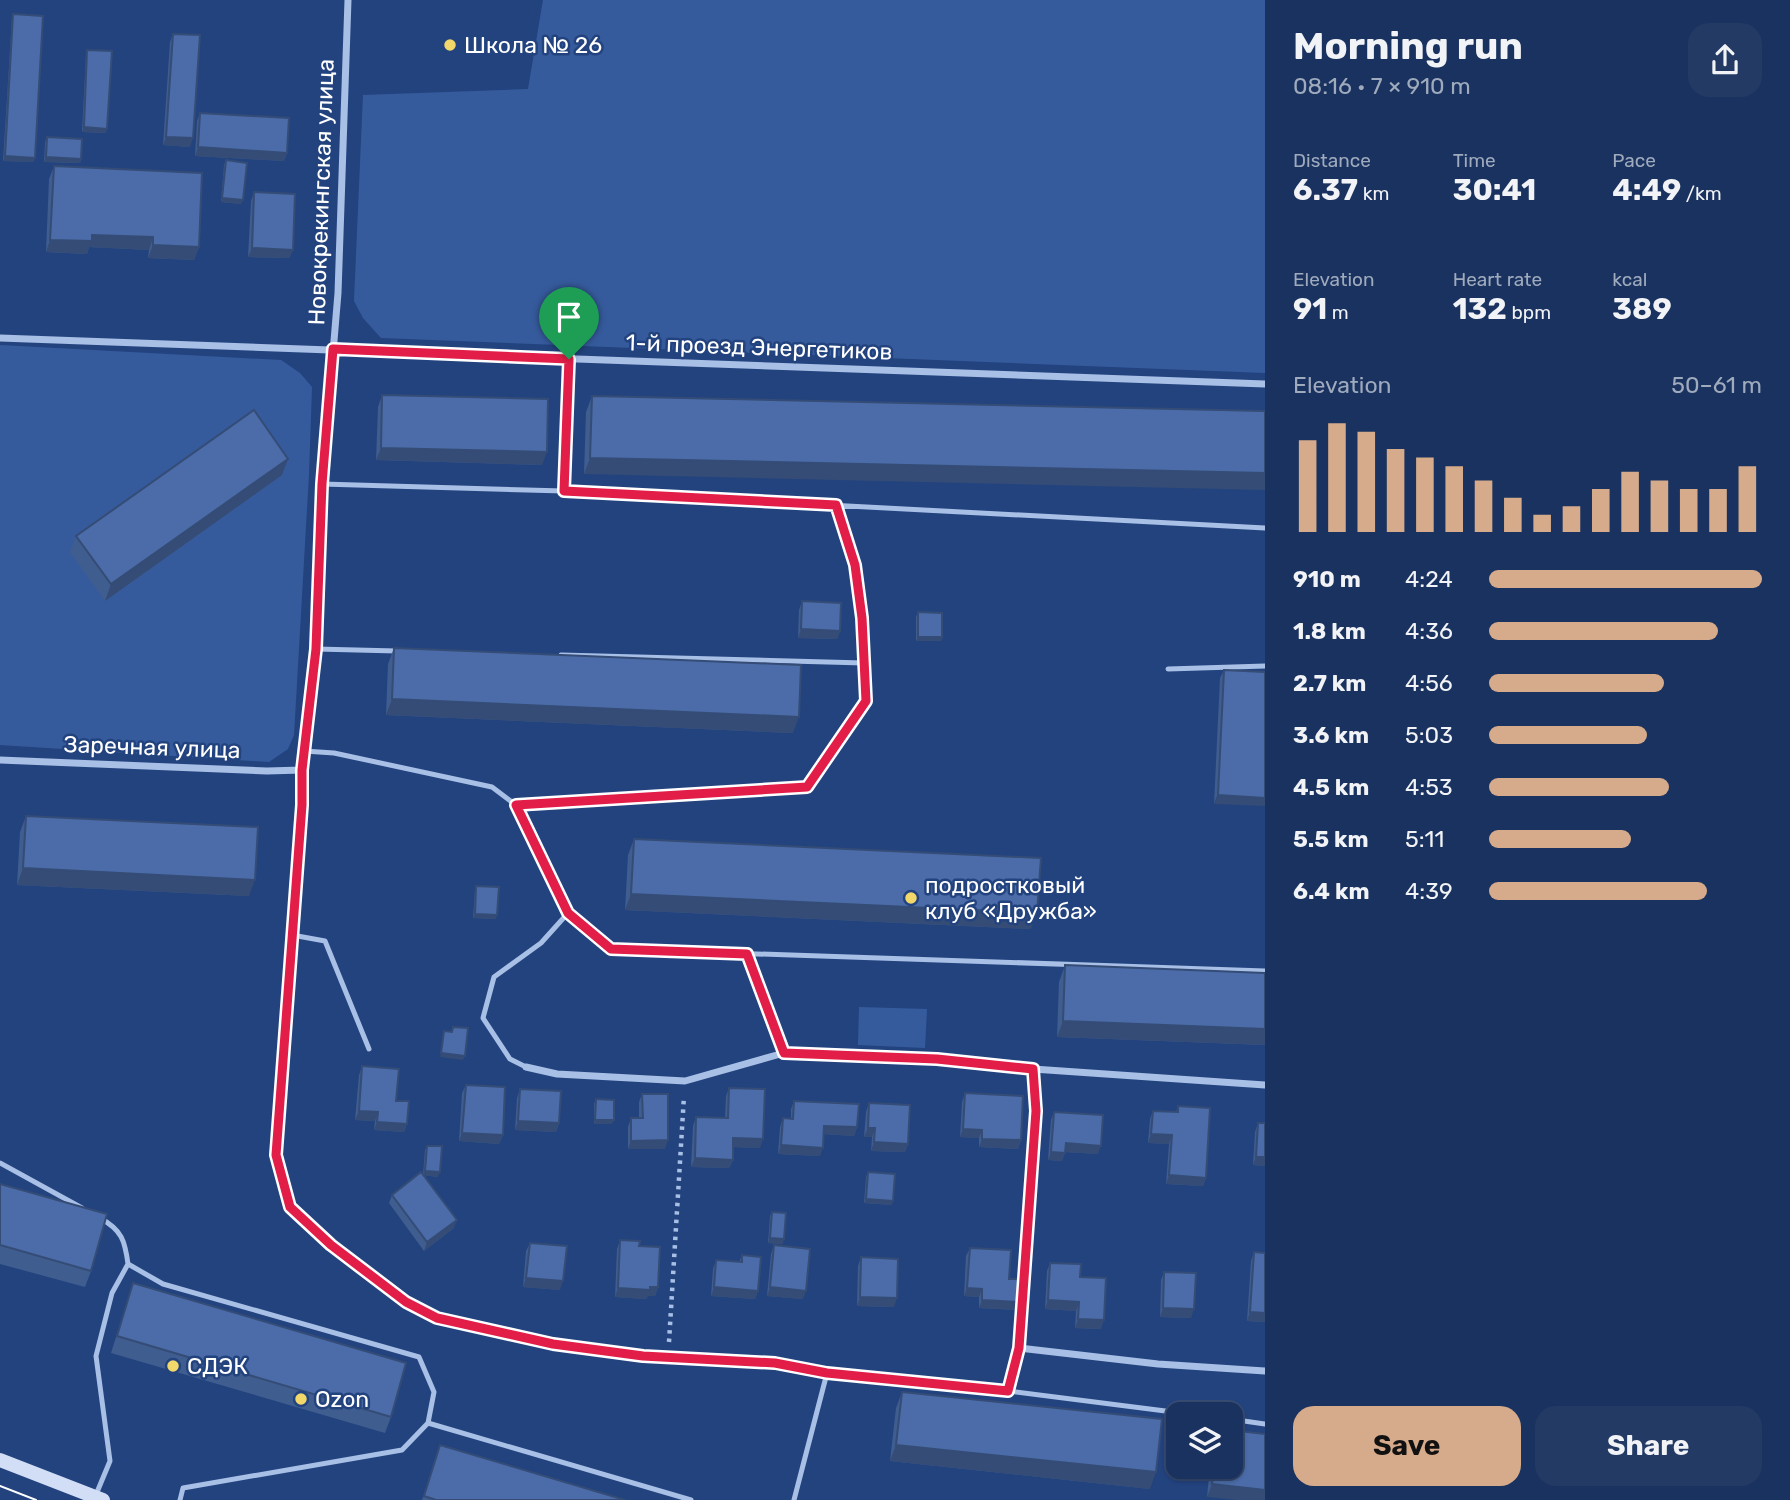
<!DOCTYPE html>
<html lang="en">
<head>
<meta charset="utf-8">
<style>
  :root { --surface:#1a325f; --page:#233a65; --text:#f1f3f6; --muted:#9faabd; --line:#384d74; --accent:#d6ab8b }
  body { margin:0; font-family:Rubik,sans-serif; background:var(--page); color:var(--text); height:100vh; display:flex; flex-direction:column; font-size:26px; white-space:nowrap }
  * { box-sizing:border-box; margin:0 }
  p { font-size:23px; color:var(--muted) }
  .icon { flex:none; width:38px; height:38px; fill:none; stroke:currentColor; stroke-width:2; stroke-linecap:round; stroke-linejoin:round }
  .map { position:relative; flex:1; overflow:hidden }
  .details { display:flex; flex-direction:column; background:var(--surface); width:525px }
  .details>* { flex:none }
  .controls { position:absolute; left:1166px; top:1402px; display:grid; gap:14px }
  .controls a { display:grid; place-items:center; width:77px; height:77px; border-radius:14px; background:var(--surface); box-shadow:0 2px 5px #0004,0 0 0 2px var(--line); font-size:35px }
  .pin { position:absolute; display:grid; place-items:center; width:60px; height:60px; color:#fff; margin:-72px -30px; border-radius:50% 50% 50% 0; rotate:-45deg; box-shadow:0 0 7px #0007 }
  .pin .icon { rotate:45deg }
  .round { display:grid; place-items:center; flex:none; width:74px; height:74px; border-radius:21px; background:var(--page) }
  .overview { display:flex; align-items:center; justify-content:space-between; height:119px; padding:0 28px }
  h1 { font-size:38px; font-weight:700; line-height:52px }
  .stats { display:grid; grid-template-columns:repeat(3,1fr); gap:10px; height:119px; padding:7px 28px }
  .stats div { display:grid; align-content:center }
  .stats b { font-size:30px; font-weight:700 }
  .stats small { font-size:19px; font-weight:400 }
  .stats p { font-size:19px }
  .chart { height:196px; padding:14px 28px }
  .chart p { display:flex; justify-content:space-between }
  .chart svg { width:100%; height:126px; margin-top:7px; stroke:var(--accent); stroke-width:6 }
  .button { display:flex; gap:14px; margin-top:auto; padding:14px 28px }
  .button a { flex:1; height:80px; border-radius:21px; background:var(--accent); color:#111; font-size:28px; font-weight:700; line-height:80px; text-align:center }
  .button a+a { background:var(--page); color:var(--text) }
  ul { padding:0 28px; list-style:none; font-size:23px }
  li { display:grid; grid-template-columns:112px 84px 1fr; align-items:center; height:52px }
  li i { height:18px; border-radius:9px; background:var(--accent) }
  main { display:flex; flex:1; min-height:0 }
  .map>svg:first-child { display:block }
  .green { fill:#365b9d }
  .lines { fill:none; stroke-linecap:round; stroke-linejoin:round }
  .path { stroke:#a8bfe6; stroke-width:4.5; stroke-dasharray:3.5 5; stroke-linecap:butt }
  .lane { stroke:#a8bfe6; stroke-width:5 }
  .street { stroke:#a8bfe6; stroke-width:7 }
  .secondary { stroke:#d2def6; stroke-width:14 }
  .tram { stroke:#fff; stroke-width:2 }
  .wall { fill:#405d90 }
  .shaded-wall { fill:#344c76 }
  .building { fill:#4b6ca8; stroke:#344c76; stroke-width:2 }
  .route-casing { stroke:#fff; stroke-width:14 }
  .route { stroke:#e11d48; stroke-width:9 }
  .poi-dot { fill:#f2d76b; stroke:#23437f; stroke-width:2.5 }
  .labels { text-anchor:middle; stroke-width:5; stroke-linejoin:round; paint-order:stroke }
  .poi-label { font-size:23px; fill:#fff; stroke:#23437f; text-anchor:start }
  .street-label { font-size:23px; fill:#fff; stroke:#23437f }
</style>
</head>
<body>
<main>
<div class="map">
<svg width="1265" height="1500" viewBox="0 0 1265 1500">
  <rect width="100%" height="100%" fill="#23437f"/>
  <path class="green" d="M543,0H1265V373L381,338L363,318L354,301L363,95L528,89Z
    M0,345L281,360L300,373L312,387L309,474L294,735L288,749L269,762L0,745Z
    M859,1007L927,1009L925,1048L858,1045Z"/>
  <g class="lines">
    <path class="path" d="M669,1342L684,1096"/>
    <path class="lane" d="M322,484L564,491L1265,528
      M564,491L569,359
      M316,649L397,651
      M561,655L864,663
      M1168,669L1265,666
      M304,751L334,753L492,787L516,805L568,913L611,949L1265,971
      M516,805L807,787L866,701L861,618L855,565L836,505
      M292,935L325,941L369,1049
      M747,954L784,1053
      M526,1067L510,1059L483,1018L494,977L541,943L568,913
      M0,1163L82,1208
      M100,1218C122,1230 125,1241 128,1264L163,1284L419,1357L434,1392L428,1423L402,1450L183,1488L180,1500
      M1008,1391L1189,1414
      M1230,1419L1265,1424
      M428,1423L691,1500
      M95,1497L110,1461L96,1356L112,1293L128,1264
      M794,1500L827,1373"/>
    <path class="street" d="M348,0L338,293L322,484L316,649L302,770V805L276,1155L290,1207L331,1245L406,1302L437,1318L553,1344L643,1356L775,1363L827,1373L1008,1391L1019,1348L1036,1111L1033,1069
      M0,338L1265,384
      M0,760L267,771L302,770
      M526,1067L557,1074L685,1081L784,1053L938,1059L1033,1069L1265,1085
      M1019,1348L1158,1364L1265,1371"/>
    <path class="secondary" d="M0,1460L103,1500"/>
    <path class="tram" d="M0,1486L36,1500"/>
  </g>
  <path class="wall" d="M13,14L35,158L33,162L3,161L12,18Z
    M173,34L190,147L163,145L170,42Z
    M87,50L106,133L82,132L86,54Z
    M200,113L287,153L284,161L195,156L197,121Z
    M47,137L81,159L80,163L44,162L45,142Z
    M226,160L241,204L221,202L224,165Z
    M54,166L199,247L194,260L148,258L149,250L89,247L87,254L46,252L49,179Z
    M254,192L293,250L289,258L248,257L251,201Z
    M382,395L542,465L376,460L378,407Z
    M592,396L1265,411L584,474L586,412Z
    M282,475L105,601L70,552L76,536Z
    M802,601L840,631L837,639L798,638L799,610Z
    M918,612L942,637L941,641H916V617Z
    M394,648L793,733L386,715L388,664Z
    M1224,670L1265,672L1214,804L1220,678Z
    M26,816L249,896L17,885L20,832Z
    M634,839L1031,929L625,910L628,855Z
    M476,886L496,919L473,918L475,890Z
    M1065,965L1265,973V1045L1057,1037L1059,982Z
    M362,1066L396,1101L407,1124L404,1132L374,1130L375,1121L355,1120L359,1075Z
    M466,1085L503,1135L499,1144L459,1141L462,1093Z
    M729,1088L760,1148L733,1147V1160L729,1168L691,1167L693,1126L696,1117L725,1118L726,1096Z
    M520,1089L559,1123L556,1132L515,1130L517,1098Z
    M965,1093L1021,1140L1018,1149L979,1147V1138L960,1137L962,1102Z
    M642,1094L665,1149H628V1127L631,1118H639V1102Z
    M596,1099L612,1124H594V1104Z
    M794,1101L857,1127L854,1136L824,1134L820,1156L778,1154L780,1127L783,1118L791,1119V1109Z
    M869,1103L908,1144L905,1152L871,1151L872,1137H864L866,1112Z
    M1178,1106L1206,1178L1203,1186L1166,1184L1169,1144L1148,1143L1150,1119L1153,1111L1176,1112Z
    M1054,1112L1098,1154L1065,1152L1062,1161L1048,1160L1051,1120Z
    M1258,1123H1265V1166L1253,1165L1255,1132Z
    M427,1146L438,1177L424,1175L454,1228L424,1251L389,1203L392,1195L423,1175L425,1150Z
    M868,1172L892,1205L864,1203L866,1177Z
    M0,1184L91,1271L85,1287L0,1264Z
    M772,1212L783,1244L768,1243L770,1216Z
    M620,1240L639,1246L658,1287L655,1296H648L646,1299L615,1297L617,1249Z
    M530,1243L560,1290L523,1287L526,1251Z
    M774,1245L803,1299L767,1296L771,1254Z
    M970,1248L1009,1279L1017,1310L979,1308V1297L964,1296L966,1256Z
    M1254,1252L1265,1253V1322L1247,1321L1251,1261Z
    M742,1255L758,1291L755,1299L711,1296L713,1269L716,1260L739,1262Z
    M861,1257L894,1307L857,1306L858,1266Z
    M1050,1263L1080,1277L1101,1329L1075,1328L1076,1311L1045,1309L1047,1271Z
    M1164,1272L1191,1318L1160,1317L1161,1280Z
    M133,1283L391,1417L385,1433L111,1353Z
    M902,1392L1150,1489L890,1461L896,1408Z
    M1265,1434L1207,1497L1210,1466H1230Z
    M440,1445L625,1500H422Z"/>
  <path class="shaded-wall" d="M84,127L107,129L106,133L82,132Z
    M166,137L193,138L190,147L163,145Z
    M198,147L287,153L284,161L195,156Z
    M5,156L35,158L33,162L3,161Z
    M46,157L81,159L80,163L44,162Z
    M222,198L243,200L241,204L221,202Z
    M92,235L153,237L149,250L89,247L87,254L46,252L50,240Z
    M153,245L199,247L194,260L148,258Z
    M252,248L293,250L289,258L248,257Z
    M381,448L547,452L542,465L376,460Z
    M590,458L1265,473V490L584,474Z
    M288,459L282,475L105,601L111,584Z
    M801,629L840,631L837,639L798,638Z
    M918,637H942L941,641H916Z
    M392,699L799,717L793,733L386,715Z
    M1218,795L1265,798V806L1214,804Z
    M23,868L255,880L249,896L17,885Z
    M631,894L1037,913L1031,929L625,910Z
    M475,914L497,915L496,919L473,918Z
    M1063,1021L1265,1029V1045L1057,1037Z
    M441,1053L465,1056L463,1060L440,1057Z
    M359,1111L378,1112L375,1121L355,1120Z
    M595,1120H614L612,1124H594Z
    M518,1121L559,1123L556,1132L515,1130Z
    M377,1122L407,1124L404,1132L374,1130Z
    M824,1126L857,1127L854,1136L821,1134Z
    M868,1128H875L872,1137H864Z
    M963,1129L982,1130L979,1138L960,1137Z
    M462,1133L503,1135L499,1144L459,1141Z
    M1151,1134L1172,1135L1169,1144L1148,1143Z
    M733,1138L763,1139L760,1148L730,1147Z
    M982,1139L1021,1140L1018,1149L979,1147Z
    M668,1140L665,1149H628L631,1141Z
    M874,1142L908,1144L905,1152L871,1151Z
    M1066,1143L1101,1146L1098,1154L1063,1152Z
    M781,1145L823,1148L820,1156L778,1154Z
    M1051,1152L1065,1153L1062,1161L1048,1160Z
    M1256,1157H1265V1166L1253,1165Z
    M695,1158L733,1160L729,1168L691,1167Z
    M425,1171L440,1172L438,1177L423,1175Z
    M1169,1175L1206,1178L1203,1186L1166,1184Z
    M866,1199L893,1201L892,1205L864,1203Z
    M457,1220L454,1228L424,1251L427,1242Z
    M770,1238L784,1239L783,1244L768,1243Z
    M526,1278L563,1281L560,1290L523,1287Z
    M650,1287H658L655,1296H648L646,1299L615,1297L618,1288Z
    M714,1287L758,1291L755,1299L711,1296Z
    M770,1287L806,1291L803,1299L767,1296Z
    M967,1288L982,1289L979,1297L964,1296Z
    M860,1297L897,1298L894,1307L857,1306Z
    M982,1300L1020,1302L1017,1310L979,1308Z
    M1048,1300L1079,1302L1076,1311L1045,1309Z
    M1163,1308L1194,1309L1191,1318L1160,1317Z
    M1250,1312L1265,1313V1322L1247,1321Z
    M1078,1319L1104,1320L1101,1329L1075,1328Z
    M896,1445L1156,1472L1150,1489L890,1461Z
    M1212,1484L1265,1490V1500H1237L1207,1497Z"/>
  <path class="building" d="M13,14L43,16L35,158L5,156Z
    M173,34L200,35L193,138L166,137Z
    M87,50L112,51L107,129L84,127Z
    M200,113L289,118L287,153L198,147Z
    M47,137L82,139L81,159L46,157Z
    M226,160L247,163L243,200L222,198Z
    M54,166L202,173L199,247L153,245V237L92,235V241L50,240Z
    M254,192L295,194L293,250L252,248Z
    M382,395L548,399L547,452L381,448Z
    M592,396L1265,411V473L590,458Z
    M254,410L288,459L111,584L76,536Z
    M802,601L841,603L840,631L801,629Z
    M918,612L942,613V637H918Z
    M394,648L801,665L799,717L392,699Z
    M1224,670L1265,672V798L1218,795Z
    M26,816L258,827L255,880L23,868Z
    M634,839L1041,858L1037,913L631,894Z
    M476,886L499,887L497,915L475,914Z
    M1065,965L1265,973V1029L1063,1021Z
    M453,1027L468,1028L465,1056L441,1053L444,1031L452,1032Z
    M362,1066L399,1069L396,1101H409L407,1124L377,1122L378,1112L359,1111Z
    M466,1085L505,1087L503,1135L462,1133Z
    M729,1088L765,1089L763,1139L733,1138V1160L695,1158L696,1117L728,1118Z
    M520,1089L561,1091L559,1123L518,1121Z
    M965,1093L1023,1096L1021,1140L982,1139V1130L963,1129Z
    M642,1094H668V1140L631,1141V1118H643Z
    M596,1099L614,1100V1120H595Z
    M794,1101L859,1104L857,1127L824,1126L823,1148L781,1145L783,1118L793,1119Z
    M869,1103L910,1105L908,1144L874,1142L875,1128H868Z
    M1178,1106L1210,1108L1206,1178L1169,1175L1172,1135L1151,1134L1153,1111L1178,1112Z
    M1054,1112L1103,1115L1101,1146L1066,1143L1065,1153L1051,1152Z
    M1258,1123H1265V1157H1256Z
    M427,1146H442L440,1172L425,1171Z
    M421,1172L457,1220L427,1242L392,1195Z
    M868,1172L895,1174L893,1201L866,1199Z
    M0,1184L107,1214L91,1271L0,1245Z
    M772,1212L786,1213L784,1239L770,1238Z
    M620,1240L640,1241L639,1246L660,1247L658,1287H650V1290L618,1288Z
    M530,1243L567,1246L563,1281L526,1278Z
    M774,1245L810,1249L806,1291L770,1287Z
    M970,1248L1011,1250L1009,1279H1022L1020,1302L982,1300V1289L967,1288Z
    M1254,1252L1265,1253V1313L1250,1312Z
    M742,1255L761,1257L758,1291L714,1287L716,1260L742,1262Z
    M861,1257L898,1259L897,1298L860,1297Z
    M1050,1263L1081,1264L1080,1277L1106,1278L1104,1320L1078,1319L1079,1302L1048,1300Z
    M1164,1272L1196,1273L1194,1309L1163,1308Z
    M133,1283L406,1363L391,1417L117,1336Z
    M902,1392L1162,1419L1156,1472L896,1445Z
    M1230,1430L1265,1434V1490L1212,1484L1214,1466H1230Z
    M440,1445L625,1500H436L424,1496Z"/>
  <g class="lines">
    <defs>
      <path id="route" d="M333,349L569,359L564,491L836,505L855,565L862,618L866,701L807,787L516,805L568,913L611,949L747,954L784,1053L937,1059L1033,1069L1036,1111L1019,1348L1008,1391L827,1373L775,1363L643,1356L553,1344L437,1318L406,1302L331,1245L290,1207L276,1155L302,805V770L316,649L322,484Z"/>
    </defs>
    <use href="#route" class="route-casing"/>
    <use href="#route" class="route"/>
  </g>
  <g class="poi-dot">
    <circle cx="450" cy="45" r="7"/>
    <circle cx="911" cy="898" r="7"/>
    <circle cx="173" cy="1366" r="7"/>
    <circle cx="301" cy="1399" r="7"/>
  </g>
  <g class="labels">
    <g class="poi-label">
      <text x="464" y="53">Школа № 26</text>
      <text x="925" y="893">подростковый<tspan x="925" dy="26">клуб «Дружба»</tspan></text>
      <text x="187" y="1374">СДЭК</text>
      <text x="315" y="1407">Ozon</text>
    </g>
    <g class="street-label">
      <text transform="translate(321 192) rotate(-88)" y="8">Новокрекингская улица</text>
      <text transform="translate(759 347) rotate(2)" y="8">1-й проезд Энергетиков</text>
      <text transform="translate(152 747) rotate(2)" y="8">Заречная улица</text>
    </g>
  </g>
</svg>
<div class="controls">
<a><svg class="icon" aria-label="layers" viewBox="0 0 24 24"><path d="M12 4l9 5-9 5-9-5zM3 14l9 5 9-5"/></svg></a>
</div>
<div class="pin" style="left:569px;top:359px;background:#1e9e55"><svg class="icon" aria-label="arrive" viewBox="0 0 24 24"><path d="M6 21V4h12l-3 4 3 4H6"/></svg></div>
</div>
<section class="details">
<div class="overview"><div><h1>Morning run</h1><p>08:16 · 7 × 910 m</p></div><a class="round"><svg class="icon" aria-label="share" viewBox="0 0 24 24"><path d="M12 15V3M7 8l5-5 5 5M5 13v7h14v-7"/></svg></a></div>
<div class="stats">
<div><p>Distance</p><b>6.37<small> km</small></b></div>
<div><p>Time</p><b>30:41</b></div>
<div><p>Pace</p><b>4:49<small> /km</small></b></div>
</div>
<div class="stats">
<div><p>Elevation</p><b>91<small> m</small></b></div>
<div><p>Heart rate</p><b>132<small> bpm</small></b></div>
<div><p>kcal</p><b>389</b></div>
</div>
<div class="chart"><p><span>Elevation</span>50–61 m</p>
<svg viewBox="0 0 160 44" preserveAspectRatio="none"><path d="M5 44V12M15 44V6M25 44V9M35 44V15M45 44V18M55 44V21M65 44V26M75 44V32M85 44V38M95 44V35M105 44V29M115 44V23M125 44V26M135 44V29M145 44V29M155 44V21"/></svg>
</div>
<ul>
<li><b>910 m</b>4:24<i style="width:100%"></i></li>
<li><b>1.8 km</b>4:36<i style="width:84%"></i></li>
<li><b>2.7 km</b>4:56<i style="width:64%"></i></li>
<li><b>3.6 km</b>5:03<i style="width:58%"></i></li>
<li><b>4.5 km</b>4:53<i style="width:66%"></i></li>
<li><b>5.5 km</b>5:11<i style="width:52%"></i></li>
<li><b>6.4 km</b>4:39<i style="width:80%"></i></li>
</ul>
<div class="button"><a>Save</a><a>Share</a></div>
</section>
</main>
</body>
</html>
